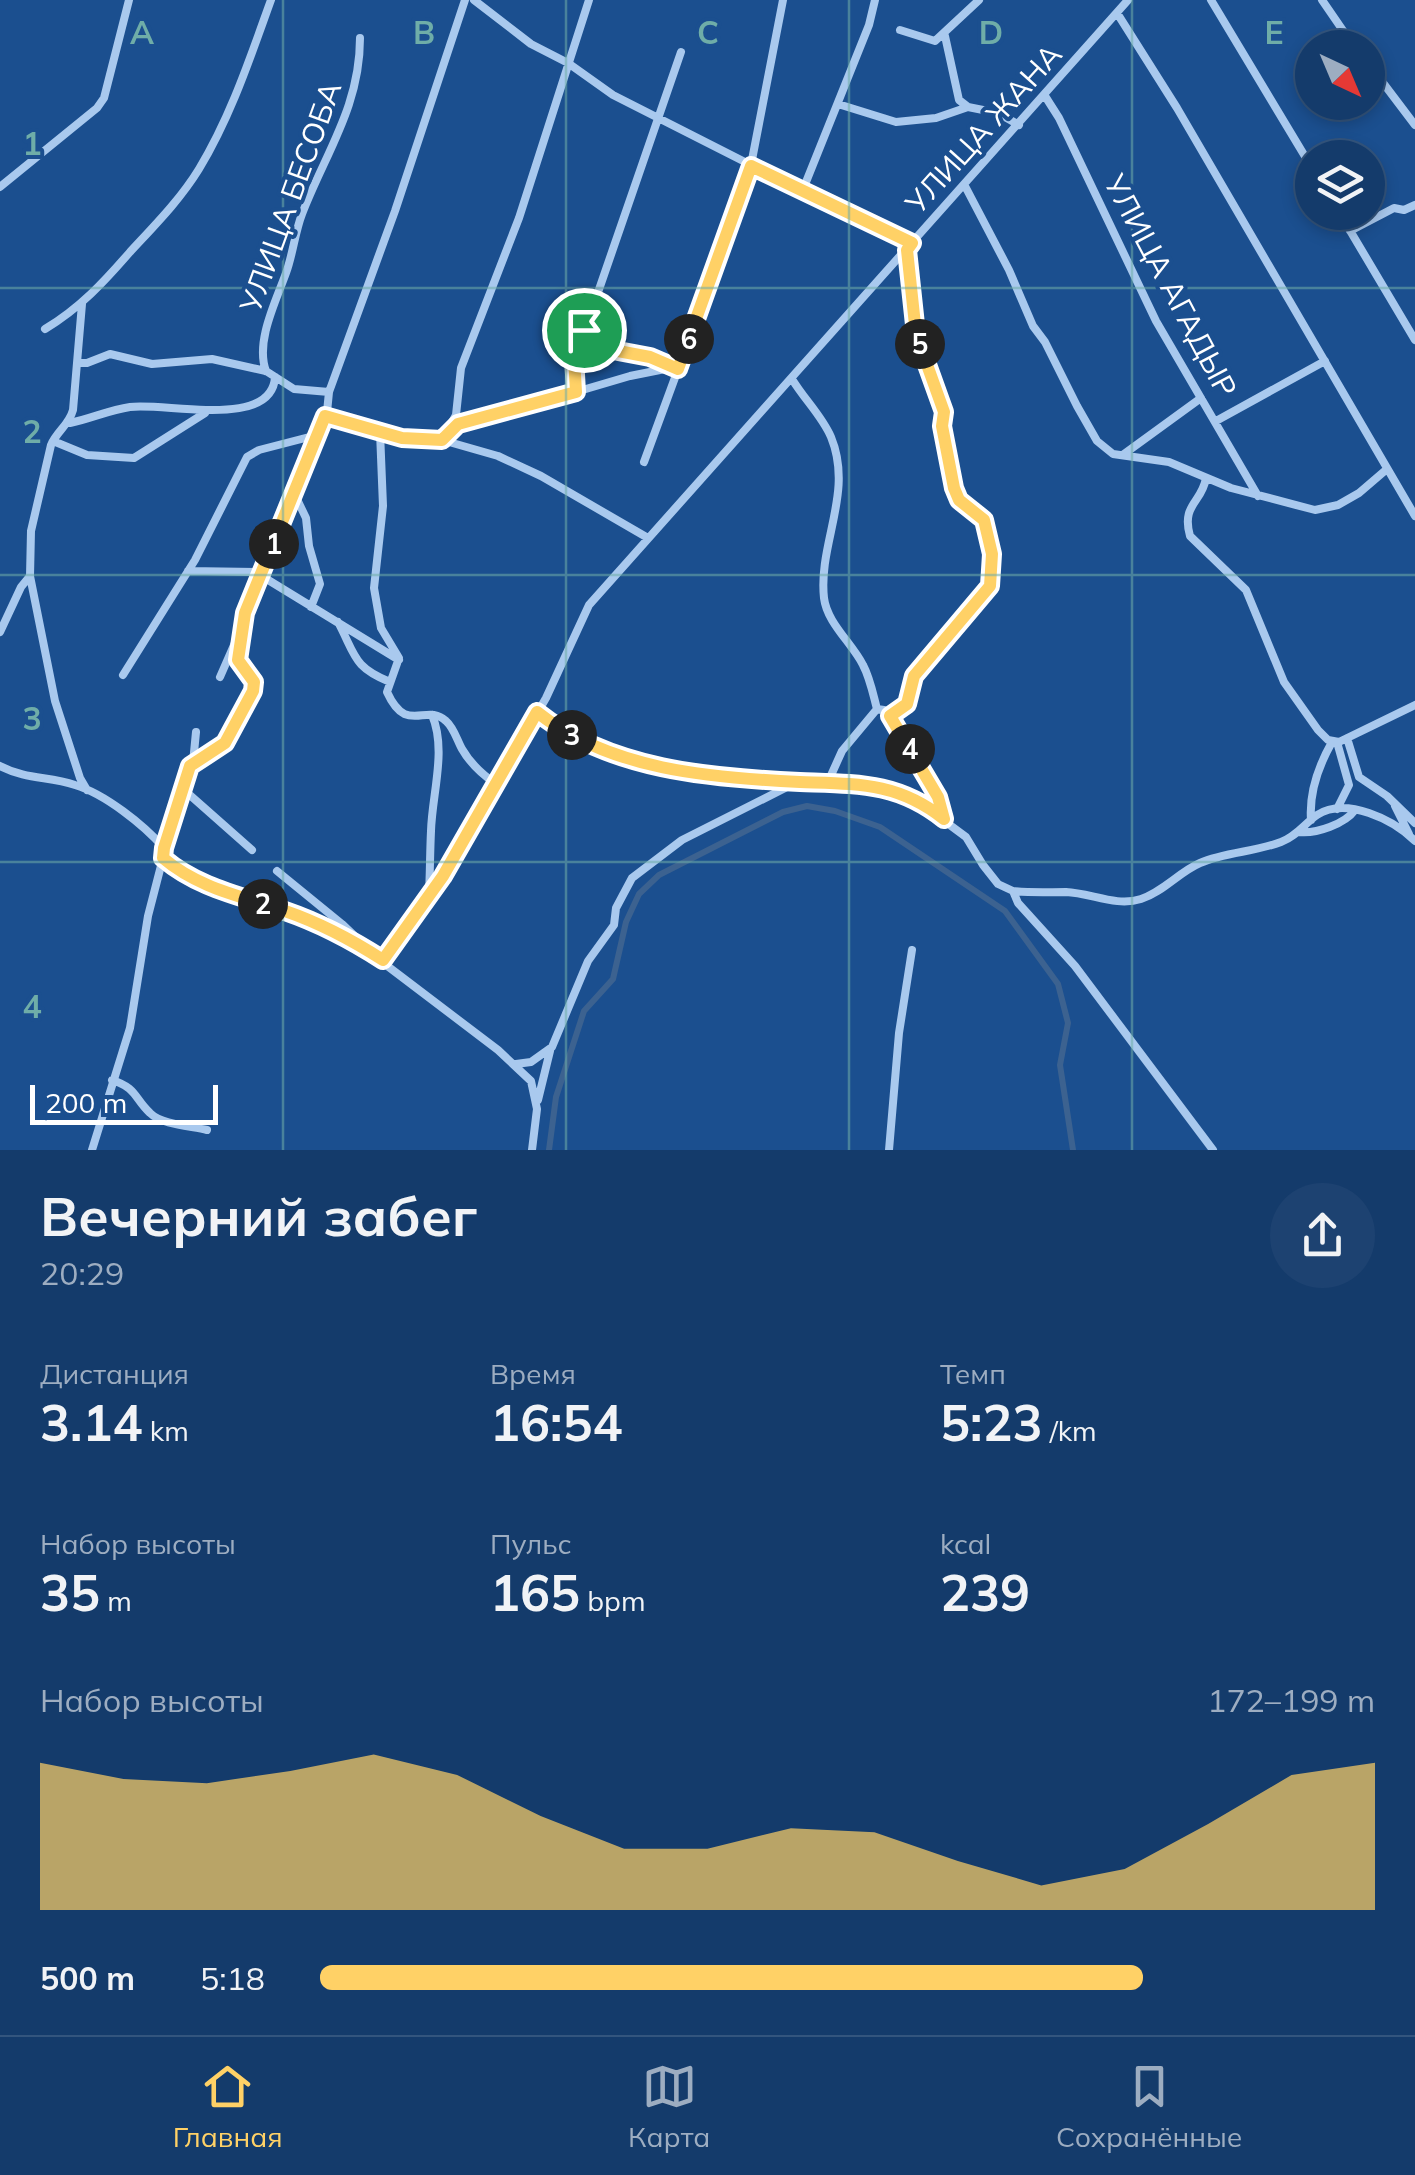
<!DOCTYPE html>
<html lang="ru">
<head>
<meta charset="utf-8">
<style>
  :root { --surface:#143b6b; --page:#1d4271; --text:#f1f3f6; --muted:#9dadc1; --line:#33557e; --accent:#ffd166 }
  body { margin:0; font-family:Mulish,sans-serif; background:var(--page); color:var(--text); height:100vh; display:flex; flex-direction:column; font-size:38px; white-space:nowrap }
  * { box-sizing:border-box; margin:0 }
  p { font-size:32px; color:var(--muted) }
  .icon { flex:none; width:55px; height:55px; fill:none; stroke:currentColor; stroke-width:2; stroke-linecap:round; stroke-linejoin:round }
  .map { position:relative; height:1150px; overflow:hidden }
  .side { display:flex; flex-direction:column; background:var(--surface); flex:1 }
  .side>* { flex:none }
  .needle { width:65px; rotate:136deg }
  .buttons { position:absolute; left:1295px; top:30px; display:grid; gap:20px }
  .buttons a { display:grid; place-items:center; width:90px; height:90px; border-radius:50%; background:var(--surface); box-shadow:0 5px 15px #0003,0 0 0 2px var(--line); font-size:50px }
  .scale { position:absolute; left:30px; bottom:25px; width:188px; box-sizing:border-box; padding-left:10px; border:5px solid #fff; border-top:0; font-size:28px; line-height:35px; white-space:nowrap; color:#fff; -webkit-text-stroke:8px #1b4f8f; paint-order:stroke }
  .pin { position:absolute; display:grid; place-items:center; width:85px; height:85px; color:#fff; margin:-42px; border:5px solid #fff; border-radius:50%; box-shadow:0 2px 10px #0007 }
  .km { position:absolute; width:50px; height:50px; margin:-25px; border-radius:50%; background:#222; color:#fff; font-size:28px; line-height:50px; text-align:center }
  .round { display:grid; place-items:center; flex:none; width:105px; height:105px; border-radius:52px; background:var(--page) }
  .headline { display:flex; align-items:center; justify-content:space-between; height:170px; padding:0 40px }
  h1 { font-size:55px; font-weight:700; line-height:75px }
  .stats { display:grid; grid-template-columns:repeat(3,1fr); gap:15px; height:170px; padding:10px 40px }
  .stats div { display:grid; align-content:center }
  .stats b { font-size:50px; font-weight:700 }
  .stats small { font-size:28px; font-weight:400 }
  .stats p { font-size:28px }
  .chart { height:280px; padding:20px 40px }
  .chart p { display:flex; justify-content:space-between }
  .chart svg { width:100%; height:180px; margin-top:10px; fill:var(--accent); opacity:.7 }
  ul { padding:0 40px; list-style:none; font-size:32px }
  li { display:grid; grid-template-columns:160px 120px 1fr; align-items:center; height:75px }
  li i { height:25px; border-radius:12px; background:var(--accent) }
  .tabs { display:flex; justify-content:space-around; align-items:center; height:140px; border-top:2px solid var(--line); background:var(--surface); font-size:28px; color:var(--muted) }
  .tabs a { display:grid; justify-items:center; gap:5px }
  .tabs .on { color:var(--accent) }
  .map>svg:first-child { display:block }
  .lines { fill:none; stroke-linecap:round; stroke-linejoin:round }
  .canal { stroke:#3c6290; stroke-width:6 }
  .minor { stroke:#a9c9ee; stroke-width:8 }
  .route-casing { stroke:#fff; stroke-width:20 }
  .route { stroke:#ffd166; stroke-width:12 }
  .grid { fill:none; stroke:#6fada8; stroke-width:2.5; stroke-opacity:0.55 }
  .labels { text-anchor:middle; stroke-width:8; stroke-linejoin:round; paint-order:stroke }
  .street-label { font-size:30px; fill:#fff; stroke:#1b4f8f }
  .grid-label { font-size:32px; text-anchor:middle; font-weight:bold; fill:#6fada8; stroke:#1b4f8f; stroke-width:8; stroke-linejoin:round; paint-order:stroke }
</style>
</head>
<body>
<div class="map">
<svg width="1415" height="1150" viewBox="0 0 1415 1150">
  <rect width="100%" height="100%" fill="#1b4f8f"/>
  <g class="lines">
    <path class="canal" d="M549,1150L556,1097L584,1011L613,979L626,922L639,894L659,875L783,812L807,806L835,811L880,827L1005,911L1058,984L1068,1023L1060,1065L1073,1150"/>
    <path class="minor" d="M474,0L531,44L568,63L613,95L879,230L912,243
      M1211,0L1312,168
      M1322,0L1355,48
      M1117,13L1177,108L1415,516
      M900,30L935,41L979,0
      M945,36L959,100L968,107L998,113L1019,125
      M1368,63L1415,125
      M1045,96L1059,118L1156,321L1258,496
      M838,104L896,122L936,118L968,107
      M965,186L1009,270L1033,326L1045,342L1077,406L1097,441L1113,454L1169,462L1231,488L1315,510L1338,505L1359,493L1387,469
      M0,187L97,108L104,98L129,0
      M802,192L869,25L875,0
      M1339,212L1415,340
      M1350,231L1394,208L1404,210L1415,205
      M82,304L73,410C69,425 57,431 51,445L31,531L30,576L55,701L80,778L87,790
      M45,329C80,308 104,282 130,252C154,226 180,200 199,169C231,116 250,58 271,0
      M77,363H87L110,354L152,364L212,359L266,371L294,389L329,392
      M670,368L649,357L618,351L585,330L681,52
      M266,371C255,342 276,301 286,273C293,254 295,232 302,214C326,152 360,106 360,38
      M792,379C804,399 822,416 831,437C854,493 818,543 824,598C827,623 852,643 863,665C870,678 873,694 877,709L884,710C901,726 940,796 944,819
      M576,392L574,357L585,330
      M325,416L402,438L442,440L498,456L541,476L648,538
      M1216,421L1325,361
      M70,423C90,419 109,410 130,407C165,402 272,430 275,377
      M453,428L630,376L670,368
      M380,432L383,506L374,588L381,628L399,658L387,692C407,736 426,702 446,721C454,728 457,740 462,749C470,763 483,775 496,784
      M442,440L456,415L461,368L519,218L589,0
      M53,441L87,455L134,458L205,413
      M1124,454L1201,398
      M644,462L741,198L751,165L783,0
      M1206,478C1202,503 1181,504 1190,536L1246,590L1284,682L1318,730L1328,740L1339,742L1415,705
      M294,493L306,518L309,546L320,584L311,607
      M188,571L262,572
      M260,575L399,660
      M338,622C356,656 353,667 390,682
      M0,632L21,587L30,576
      M123,675L195,560L247,457L259,450L317,435
      M220,677L241,629
      M537,712C622,780 737,775 839,782C863,783 885,793 908,794L966,837L983,865L998,884L1013,891L1018,903L1075,966L1213,1150
      M890,717L907,704L914,676L990,585L992,554L984,520L959,499L954,488L942,426L944,412L916,334L907,250
      M1347,738L1359,777L1387,796L1415,823
      M193,763L196,732
      M0,766C27,780 48,776 75,785C105,794 144,825 164,848L163,858L205,886L288,912L361,946L498,1050L531,1081L537,1109L532,1150
      M828,782L842,751L877,709
      M183,789L252,850
      M1395,806L1409,834
      M1337,809L1349,785L1337,742
      M1311,820C1309,793 1319,765 1332,742
      M1299,832C1316,834 1345,824 1355,810
      M164,848L190,767L225,743L253,691V682L239,660L245,613L327,412L329,392L395,211L465,0
      M277,871L342,924L364,945
      M1013,891C1031,893 1048,892 1066,892C1091,893 1116,907 1141,899C1163,892 1179,872 1200,863C1225,852 1255,852 1281,842C1297,836 1304,824 1317,815C1346,796 1394,820 1415,841
      M429,894C430,873 430,852 431,831C432,794 447,750 432,715
      M383,960L443,876L546,698L589,605L1128,0
      M516,1064L531,1062L552,1047L588,961L614,925L616,908L632,878L682,840L795,783
      M112,1080C137,1088 134,1098 150,1113C162,1125 191,1126 207,1130
      M538,1100L550,1051
      M92,1150L130,1028L148,916L163,858
      M889,1150L899,1033L912,950"/>
  </g>
  <g class="lines">
    <defs>
      <path id="route" d="M751,166L912,243L907,250L916,334L944,412L942,426L954,488L959,500L984,520L992,554L990,586L914,676L907,704L890,716L938,797L944,819C898,782 857,784 800,782C711,778 609,770 537,712L443,876L383,960C352,940 320,923 285,911C241,896 198,888 163,858L164,848L190,766L225,743L253,691L254,682L238,660L245,613L325,416L402,438L442,440L458,424L576,392L574,357L584,330L618,351L650,357L678,369Z"/>
    </defs>
    <use href="#route" class="route-casing"/>
    <use href="#route" class="route"/>
  </g>
  <path class="grid" d="M283,0V1150M566,0V1150M849,0V1150M1132,0V1150M0,288H1415M0,575H1415M0,862H1415"/>
  <g class="labels">
    <g class="street-label">
      <text transform="translate(984 129) rotate(-48)" y="10">УЛИЦА ЖАНА</text>
      <text transform="translate(291 197) rotate(-70)" y="10">УЛИЦА БЕСОБА</text>
      <text transform="translate(1170 286) rotate(62)" y="10">УЛИЦА АГАДЫР</text>
    </g>
  </g>
  <g class="grid-label">
    <text x="142" y="44">A</text>
    <text x="424" y="44">B</text>
    <text x="708" y="44">C</text>
    <text x="991" y="44">D</text>
    <text x="1274" y="44">E</text>
    <text x="32" y="155">1</text>
    <text x="32" y="443">2</text>
    <text x="32" y="730">3</text>
    <text x="32" y="1018">4</text>
  </g>
</svg>
<div class="buttons">
<a><svg class="needle" viewBox="-14 -14 28 28"><path d="M0-13l5 13h-10z" fill="#e53935"/><path d="M0 13l5-13h-10z" fill="#9dadc1"/></svg></a>
<a><svg class="icon" aria-label="layers" viewBox="0 0 24 24"><path d="M12 4l9 5-9 5-9-5zM3 14l9 5 9-5"/></svg></a>
</div>
<div class="scale">200 m</div>
<div class="pin" style="left:584px;top:330px;background:#1e9e55"><svg class="icon" aria-label="arrive" viewBox="0 0 24 24"><path d="M6 21V4h12l-3 4 3 4H6"/></svg></div>
<b class="km" style="left:274px;top:544px">1</b>
<b class="km" style="left:263px;top:904px">2</b>
<b class="km" style="left:572px;top:735px">3</b>
<b class="km" style="left:910px;top:749px">4</b>
<b class="km" style="left:920px;top:344px">5</b>
<b class="km" style="left:689px;top:339px">6</b>
</div>
<section class="side">
<div class="headline"><div><h1>Вечерний забег</h1><p>20:29</p></div><a class="round"><svg class="icon" aria-label="share" viewBox="0 0 24 24"><path d="M12 15V3M7 8l5-5 5 5M5 13v7h14v-7"/></svg></a></div>
<div class="stats">
<div><p>Дистанция</p><b>3.14<small> km</small></b></div>
<div><p>Время</p><b>16:54</b></div>
<div><p>Темп</p><b>5:23<small> /km</small></b></div>
</div>
<div class="stats">
<div><p>Набор высоты</p><b>35<small> m</small></b></div>
<div><p>Пульс</p><b>165<small> bpm</small></b></div>
<div><p>kcal</p><b>239</b></div>
</div>
<div class="chart"><p><span>Набор высоты</span>172–199 m</p>
<svg viewBox="0 0 160 44" preserveAspectRatio="none"><path d="M0 44V8L10 12L20 13L30 10L40 6L50 11L60 21L70 29L80 29L90 24L100 25L110 32L120 38L130 34L140 23L150 11L160 8V44z"/></svg>
</div>
<ul>
<li><b>500 m</b>5:18<i style="width:78%"></i></li>
</ul>
</section>
<nav class="tabs">
<a class="on"><svg class="icon" aria-label="home" viewBox="0 0 24 24"><path d="M3 11l9-7 9 7M6 9v11h12V9"/></svg>Главная</a>
<a><svg class="icon" aria-label="map" viewBox="0 0 24 24"><path d="M3 6l6-2 6 2 6-2v14l-6 2-6-2-6 2zM9 4v14M15 6v14"/></svg>Карта</a>
<a><svg class="icon" aria-label="saved" viewBox="0 0 24 24"><path d="M7 4h10v16l-5-4-5 4z"/></svg>Сохранённые</a>
</nav>
</body>
</html>
